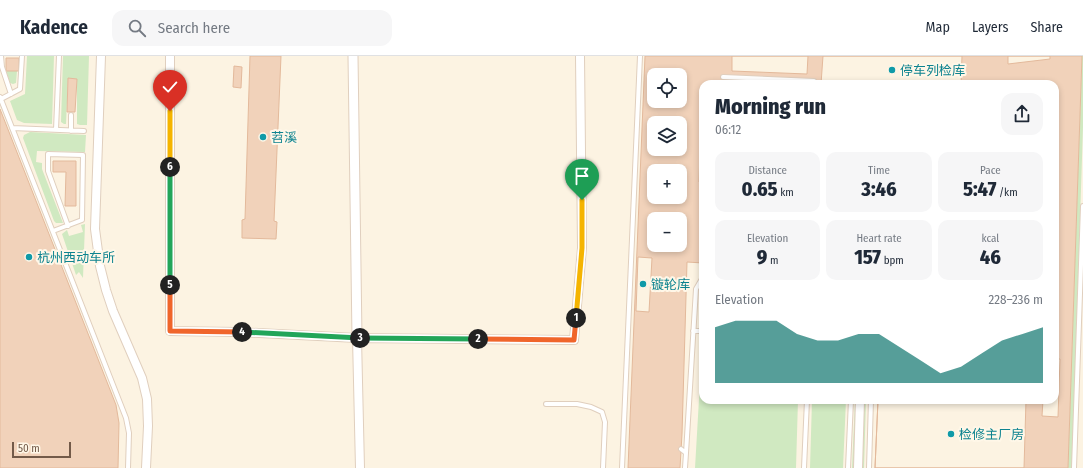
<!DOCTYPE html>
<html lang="en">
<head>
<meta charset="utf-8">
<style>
  :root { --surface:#fff; --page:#f6f6f7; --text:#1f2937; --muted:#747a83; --line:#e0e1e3; --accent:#0f766e }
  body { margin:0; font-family:"Fira Sans Condensed","Noto Sans SC",sans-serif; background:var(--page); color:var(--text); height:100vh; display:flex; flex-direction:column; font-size:15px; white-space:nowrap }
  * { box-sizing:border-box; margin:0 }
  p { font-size:13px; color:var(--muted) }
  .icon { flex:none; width:22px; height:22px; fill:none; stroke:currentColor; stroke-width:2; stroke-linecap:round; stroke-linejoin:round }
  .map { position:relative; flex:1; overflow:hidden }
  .side { position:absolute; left:699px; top:24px; width:360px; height:324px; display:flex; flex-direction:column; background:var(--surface); border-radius:12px; box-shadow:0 2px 6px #0003 }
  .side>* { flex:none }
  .controls { position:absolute; left:647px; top:12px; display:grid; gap:8px }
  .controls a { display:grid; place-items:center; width:40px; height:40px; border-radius:8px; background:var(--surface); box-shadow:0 2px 6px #0003; font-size:20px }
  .scale { position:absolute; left:12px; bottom:10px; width:59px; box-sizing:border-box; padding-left:4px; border:2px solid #735a49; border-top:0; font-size:11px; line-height:14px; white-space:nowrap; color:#735a49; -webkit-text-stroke:3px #fff7e8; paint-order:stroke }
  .pin { position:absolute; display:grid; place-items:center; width:34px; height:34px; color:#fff; margin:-41px -17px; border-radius:50% 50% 50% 0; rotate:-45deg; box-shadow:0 0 4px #0007 }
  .pin .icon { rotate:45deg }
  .km { position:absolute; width:20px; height:20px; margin:-10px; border-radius:50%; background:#222; color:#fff; font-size:11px; line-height:20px; text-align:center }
  .round { display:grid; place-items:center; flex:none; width:42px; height:42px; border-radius:12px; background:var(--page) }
  .head { display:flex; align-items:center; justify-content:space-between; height:68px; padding:0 16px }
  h1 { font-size:22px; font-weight:800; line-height:30px }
  .figures { display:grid; grid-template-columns:repeat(3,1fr); gap:6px; height:68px; padding:4px 16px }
  .figures div { display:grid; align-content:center; border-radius:10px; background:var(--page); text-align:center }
  .figures b { font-size:20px; font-weight:800 }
  .figures small { font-size:11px; font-weight:400 }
  .figures p { font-size:11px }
  .chart { height:112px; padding:8px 16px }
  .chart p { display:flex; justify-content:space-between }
  .chart svg { width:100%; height:72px; margin-top:4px; fill:var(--accent); opacity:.7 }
  header { display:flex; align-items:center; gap:24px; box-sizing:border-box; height:56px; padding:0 20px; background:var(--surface); border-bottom:1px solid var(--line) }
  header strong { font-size:19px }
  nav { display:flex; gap:22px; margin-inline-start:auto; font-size:14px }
  .search { width:280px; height:36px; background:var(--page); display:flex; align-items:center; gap:10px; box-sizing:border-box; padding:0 14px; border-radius:12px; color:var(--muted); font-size:15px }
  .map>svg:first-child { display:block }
  .green { fill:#d0e9c1 }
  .building { fill:#f1d2ba; stroke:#e3b99b; fill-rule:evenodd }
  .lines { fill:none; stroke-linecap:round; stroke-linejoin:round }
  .service-casing { stroke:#e0cfbe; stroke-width:6 }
  .minor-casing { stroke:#e0cfbe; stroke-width:10 }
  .tertiary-casing { stroke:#e0cfbe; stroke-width:11 }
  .service { stroke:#fff; stroke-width:4 }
  .minor { stroke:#fff; stroke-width:8 }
  .tertiary { stroke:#fff; stroke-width:9 }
  .split-1-casing { stroke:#fff; stroke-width:8 }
  .split-2-casing { stroke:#fff; stroke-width:8 }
  .split-3-casing { stroke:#fff; stroke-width:8 }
  .split-4-casing { stroke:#fff; stroke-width:8 }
  .split-5-casing { stroke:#fff; stroke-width:8 }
  .split-6-casing { stroke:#fff; stroke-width:8 }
  .split-7-casing { stroke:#fff; stroke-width:8 }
  .split-1 { stroke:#f5b400; stroke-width:5 }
  .split-2 { stroke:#f0652b; stroke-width:5 }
  .split-3 { stroke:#22a559; stroke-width:5 }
  .split-4 { stroke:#22a559; stroke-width:5 }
  .split-5 { stroke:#f0652b; stroke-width:5 }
  .split-6 { stroke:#22a559; stroke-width:5 }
  .split-7 { stroke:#f5b400; stroke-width:5 }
  .culture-dot { fill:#0f9aa8; stroke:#fff7e8; stroke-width:1.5 }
  .labels { text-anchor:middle; stroke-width:4; stroke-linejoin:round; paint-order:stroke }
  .culture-label { font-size:13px; fill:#0d838f; stroke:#fff7e8; text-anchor:start }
</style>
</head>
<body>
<header>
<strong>Kadence</strong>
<div class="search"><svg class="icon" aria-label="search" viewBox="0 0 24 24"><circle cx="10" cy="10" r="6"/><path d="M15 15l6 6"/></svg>Search here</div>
<nav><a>Map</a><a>Layers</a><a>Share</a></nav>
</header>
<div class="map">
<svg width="1083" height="412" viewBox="0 0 1083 412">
  <rect width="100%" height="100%" fill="#fcf3e2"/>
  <path class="green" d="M27,0H54L52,68L24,67L17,64L10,45L25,38Z
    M63,0H89L87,69H80L77,68V23H68L66,68H64L61,66Z
    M1082,0H1083V71L1072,412H1068Z
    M6,15H17L16,27L13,28L10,27Z
    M30,76L86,79L85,96L37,95L36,106L42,107V113L63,167H56L54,165L23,82L24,79Z
    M85,168L83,222L79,216L76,219L62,178L67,174L69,180L83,176L81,169Z
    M703,229V270L700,267C699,257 698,238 703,229Z
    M703,289V344H798L796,412H695L702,291Z
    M812,344H846L843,412H810Z
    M855,344H866L864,412H852Z"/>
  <path class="building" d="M250,0H281L274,165L277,166L276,183L242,182V164L245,163Z
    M645,0H1082L1068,412H875L878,344H1055V28H703V207L687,206L682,378L680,412H628ZM654,19H680V45H654ZM654,67H680V93H654ZM654,115H680V141H654ZM654,163H680V189H654Z
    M732,0H808L807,18L732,15Z
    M823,0H962L961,28H821Z
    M1008,0H1050V3L1008,8Z
    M6,2H19V15H6Z
    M234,10L242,11L241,32L233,31Z
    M68,22L77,23L75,56H67Z
    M0,53L116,349L119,367L118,412H0Z
    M701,66H703V126H699Z
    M53,105H76V150H65L66,116H53Z
    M638,201L652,202L649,256L636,255Z
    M1055,303H1060L1058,361L1042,360L1043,344H1055Z
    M878,344H1026L1024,412H875Z"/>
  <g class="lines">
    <defs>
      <path id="service" d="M1,0L2,11L11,38
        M723,21L814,25
        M0,41L126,362L129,377L128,412
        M1,43L20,33L22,0
        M71,59V75
        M12,72L84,75
        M56,74L59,0
        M53,175L82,164L83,99L48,98V115L68,170
        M693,275H703
        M546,348H577L591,351L602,356L605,366L603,412
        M681,393L686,397L685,412
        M686,397L696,233L703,221
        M622,412L640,0
        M804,412L807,344
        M848,412L851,344
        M869,412L871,344
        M1074,412L1083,150"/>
      <path id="minor" d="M101,0L95,173L100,210L106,234L113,255L142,322L147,343L148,370L146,412
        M170,0V275L237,276L357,282L574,284L582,192L580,0
        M357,282L360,412
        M858,412L860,344"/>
      <path id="tertiary" d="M353,0L357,282"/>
    </defs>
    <use href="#service" class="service-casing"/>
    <use href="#minor" class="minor-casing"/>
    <use href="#tertiary" class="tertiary-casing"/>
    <use href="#service" class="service"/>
    <use href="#minor" class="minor"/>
    <use href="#tertiary" class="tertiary"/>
  </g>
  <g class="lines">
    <defs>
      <path id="split-1" d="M576,262L582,192V144"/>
      <path id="split-2" d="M478,283L574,284L576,262"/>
      <path id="split-3" d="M360,282L478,283"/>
      <path id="split-4" d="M242,276L360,282"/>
      <path id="split-5" d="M170,229V275L242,276"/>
      <path id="split-6" d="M170,111V229"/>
      <path id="split-7" d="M170,55V111"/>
    </defs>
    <use href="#split-1" class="split-1-casing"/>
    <use href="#split-2" class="split-2-casing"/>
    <use href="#split-3" class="split-3-casing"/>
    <use href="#split-4" class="split-4-casing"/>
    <use href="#split-5" class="split-5-casing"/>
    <use href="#split-6" class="split-6-casing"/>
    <use href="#split-7" class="split-7-casing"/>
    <use href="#split-1" class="split-1"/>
    <use href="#split-2" class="split-2"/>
    <use href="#split-3" class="split-3"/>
    <use href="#split-4" class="split-4"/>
    <use href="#split-5" class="split-5"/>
    <use href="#split-6" class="split-6"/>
    <use href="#split-7" class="split-7"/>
  </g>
  <g class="culture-dot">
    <circle cx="892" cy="14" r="4"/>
    <circle cx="263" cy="81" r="4"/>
    <circle cx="29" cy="201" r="4"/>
    <circle cx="643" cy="228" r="4"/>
    <circle cx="951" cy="378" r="4"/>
  </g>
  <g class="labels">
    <g class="culture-label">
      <text x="900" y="19">停车列检库</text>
      <text x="271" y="86">苕溪</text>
      <text x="37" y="206">杭州西动车所</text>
      <text x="651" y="233">镟轮库</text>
      <text x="959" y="383">检修主厂房</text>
    </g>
  </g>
</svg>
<div class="controls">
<a><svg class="icon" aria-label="locate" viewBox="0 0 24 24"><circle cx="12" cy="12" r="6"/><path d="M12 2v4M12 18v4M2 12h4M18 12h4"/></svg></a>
<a><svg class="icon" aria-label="layers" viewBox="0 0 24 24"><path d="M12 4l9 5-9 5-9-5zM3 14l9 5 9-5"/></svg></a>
<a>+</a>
<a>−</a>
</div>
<div class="scale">50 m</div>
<div class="pin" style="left:582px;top:144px;background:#1e9e55"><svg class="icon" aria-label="arrive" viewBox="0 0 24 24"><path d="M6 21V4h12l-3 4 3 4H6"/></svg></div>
<div class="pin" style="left:170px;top:55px;background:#d93025"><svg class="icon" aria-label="check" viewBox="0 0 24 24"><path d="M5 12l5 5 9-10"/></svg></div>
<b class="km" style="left:576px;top:262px">1</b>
<b class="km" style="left:478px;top:283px">2</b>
<b class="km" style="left:360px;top:282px">3</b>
<b class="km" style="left:242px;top:276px">4</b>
<b class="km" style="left:170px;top:229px">5</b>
<b class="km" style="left:170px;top:111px">6</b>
<section class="side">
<div class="head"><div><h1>Morning run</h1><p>06:12</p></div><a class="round"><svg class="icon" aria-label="share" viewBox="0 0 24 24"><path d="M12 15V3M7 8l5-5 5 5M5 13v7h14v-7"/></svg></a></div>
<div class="figures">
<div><p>Distance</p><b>0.65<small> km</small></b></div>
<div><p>Time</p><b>3:46</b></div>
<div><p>Pace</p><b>5:47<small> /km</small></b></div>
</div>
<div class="figures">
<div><p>Elevation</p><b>9<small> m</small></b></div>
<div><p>Heart rate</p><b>157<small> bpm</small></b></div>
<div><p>kcal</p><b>46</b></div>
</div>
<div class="chart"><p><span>Elevation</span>228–236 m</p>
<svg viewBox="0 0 160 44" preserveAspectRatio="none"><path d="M0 44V10L10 6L20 6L30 6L40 14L50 18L60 18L70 14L80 14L90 22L100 30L110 38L120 34L130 26L140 18L150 14L160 10V44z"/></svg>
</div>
</section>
</div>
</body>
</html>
